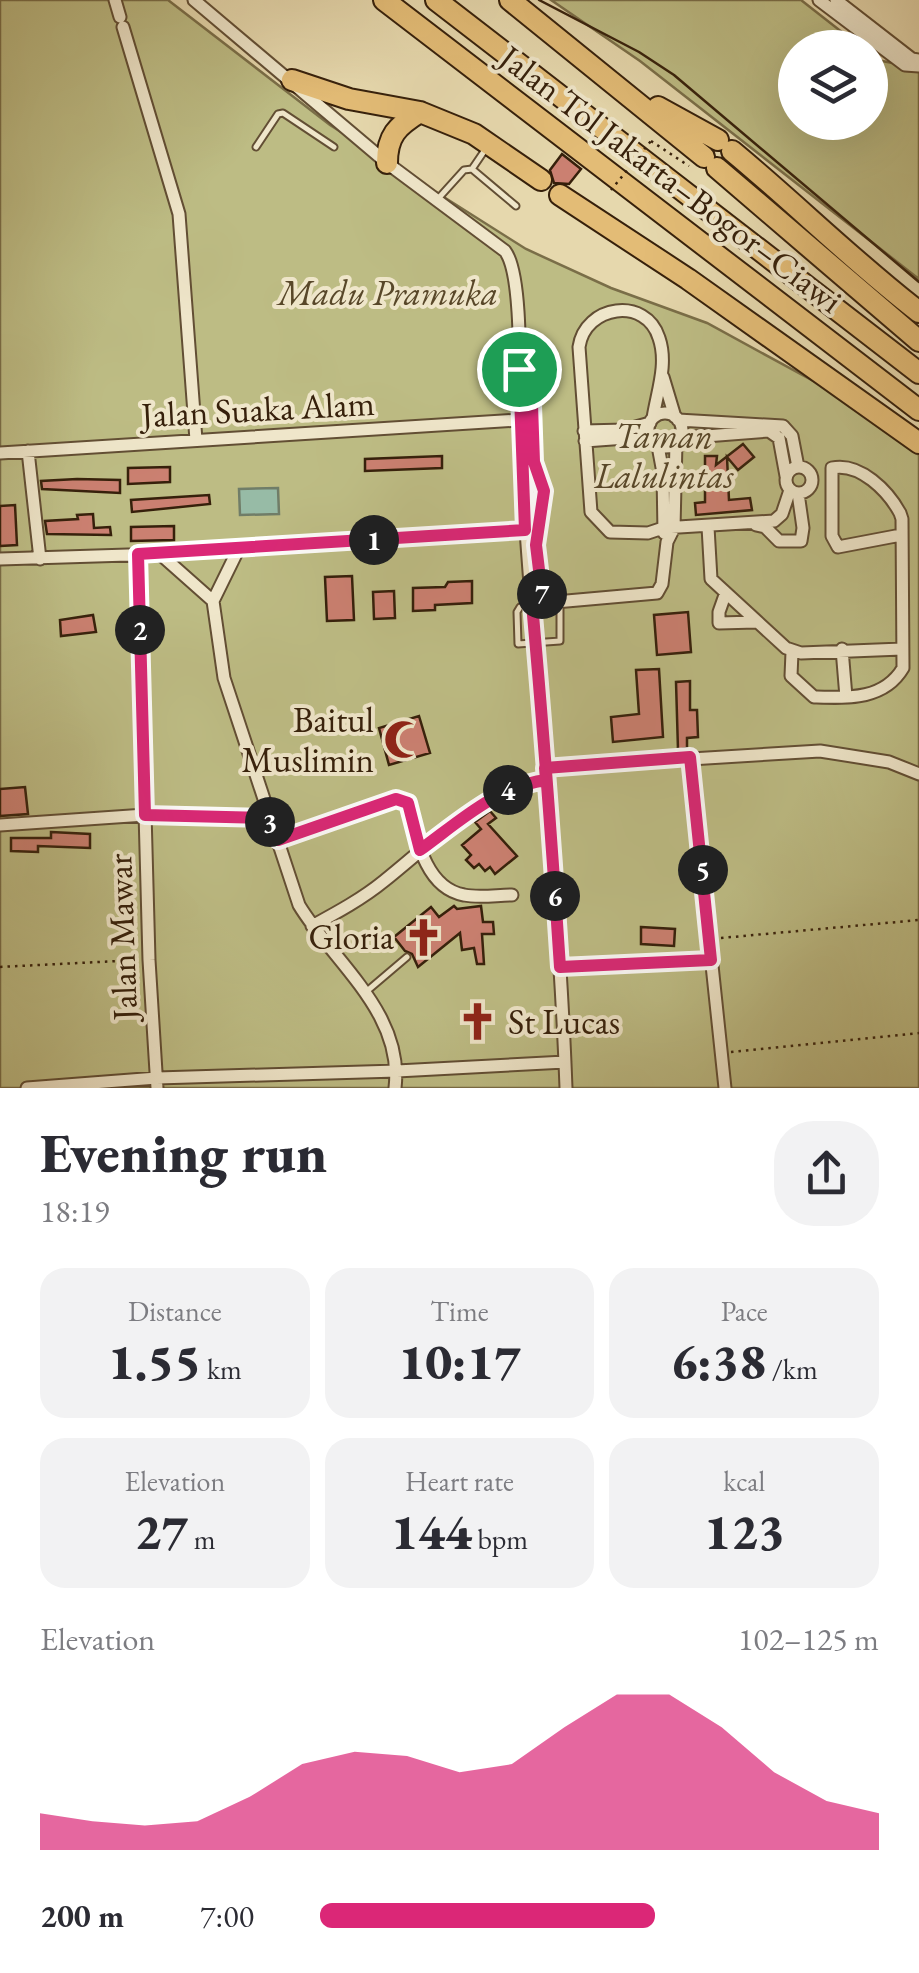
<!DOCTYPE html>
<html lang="en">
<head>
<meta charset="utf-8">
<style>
  :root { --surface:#fff; --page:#f2f2f3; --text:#2b2b33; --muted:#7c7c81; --accent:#db2777 }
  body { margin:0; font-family:"EB Garamond",serif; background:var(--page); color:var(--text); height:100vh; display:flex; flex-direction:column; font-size:38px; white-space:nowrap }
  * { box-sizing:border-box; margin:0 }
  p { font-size:32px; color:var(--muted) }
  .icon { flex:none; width:55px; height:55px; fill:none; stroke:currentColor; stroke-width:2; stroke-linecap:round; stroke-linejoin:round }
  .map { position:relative; height:1088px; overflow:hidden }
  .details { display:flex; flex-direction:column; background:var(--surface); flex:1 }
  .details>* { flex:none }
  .controls { position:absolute; left:778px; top:30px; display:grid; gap:20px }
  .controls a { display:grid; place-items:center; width:110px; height:110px; border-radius:50%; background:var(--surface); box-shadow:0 10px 40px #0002; font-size:50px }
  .pin { position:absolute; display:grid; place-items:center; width:85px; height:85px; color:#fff; margin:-42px; border:5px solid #fff; border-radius:50%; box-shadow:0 2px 10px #0007 }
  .km { position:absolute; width:50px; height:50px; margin:-25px; border-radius:50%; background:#222; color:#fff; font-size:28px; line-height:50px; text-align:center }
  .round { display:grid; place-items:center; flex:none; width:105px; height:105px; border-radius:40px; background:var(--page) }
  .summary { display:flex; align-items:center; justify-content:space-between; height:170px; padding:0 40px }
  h1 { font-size:55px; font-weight:800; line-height:75px }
  .figures { display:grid; grid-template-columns:repeat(3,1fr); gap:15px; height:170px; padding:10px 40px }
  .figures div { display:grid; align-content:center; border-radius:25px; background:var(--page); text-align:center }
  .figures b { font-size:50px; font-weight:800 }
  .figures small { font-size:28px; font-weight:400 }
  .figures p { font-size:28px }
  .chart { height:280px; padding:20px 40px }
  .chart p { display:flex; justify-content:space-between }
  .chart svg { width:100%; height:180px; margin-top:10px; fill:var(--accent); opacity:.7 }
  ul { padding:0 40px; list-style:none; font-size:32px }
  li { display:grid; grid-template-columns:160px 120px 1fr; align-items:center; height:75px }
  li i { height:25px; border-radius:12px; background:var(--accent) }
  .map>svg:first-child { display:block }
  .green { fill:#bdbc84; stroke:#7a6e48; stroke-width:2.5 }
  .water { fill:#97bba6; stroke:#707d68; stroke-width:2.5 }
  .building { fill:#cb8071; stroke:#36200b; stroke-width:2.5 }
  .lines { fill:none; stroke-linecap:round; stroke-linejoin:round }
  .service-casing { stroke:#624e34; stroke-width:9 }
  .minor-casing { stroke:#624e34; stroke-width:15 }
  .motorway-casing { stroke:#36200b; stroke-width:24 }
  .path { stroke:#36200b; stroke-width:2.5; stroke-dasharray:2.5 5; stroke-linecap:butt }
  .service { stroke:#efe6ca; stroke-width:5 }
  .minor { stroke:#efe6ca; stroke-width:11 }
  .motorway { stroke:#e3bc76; stroke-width:20 }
  .tram { stroke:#36200b; stroke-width:2.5 }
  .path-bridge { stroke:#36200b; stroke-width:2.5; stroke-dasharray:2.5 5; stroke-linecap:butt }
  .route-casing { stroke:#fff; stroke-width:20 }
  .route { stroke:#db2777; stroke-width:12 }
  .labels { text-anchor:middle; stroke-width:8; stroke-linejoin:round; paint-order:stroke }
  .street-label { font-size:35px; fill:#36200b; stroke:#efe6ca }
  .park-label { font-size:35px; font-style:italic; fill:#584729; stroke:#efe6ca }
  .poi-label { font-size:35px; fill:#36200b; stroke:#efe6ca; text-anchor:end }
</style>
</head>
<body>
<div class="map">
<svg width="919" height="1088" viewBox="0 0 919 1088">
  <rect width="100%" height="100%" fill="#e6d8ad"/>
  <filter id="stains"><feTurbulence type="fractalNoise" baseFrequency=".002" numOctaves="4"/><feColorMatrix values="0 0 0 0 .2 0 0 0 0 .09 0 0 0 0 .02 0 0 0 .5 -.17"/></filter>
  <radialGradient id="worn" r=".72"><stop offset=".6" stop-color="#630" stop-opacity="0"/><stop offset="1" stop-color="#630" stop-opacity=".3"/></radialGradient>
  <path class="green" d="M0,0H168L330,125L526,249L611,288L707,323L841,396L919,455V1088H0Z
    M551,0H801L861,47L795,48V122H870V55L877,60L919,68V279L640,61Z"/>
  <path class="water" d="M278,488L279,514L240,515L239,489Z"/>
  <path class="building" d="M562,154L581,169L569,184L554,183L550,170Z
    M743,444L754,457L738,470L727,457L729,500L750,498L752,510L696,515L695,503L705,502V456H717L716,465Z
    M442,456V468L365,471V459Z
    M170,467V482L128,484V468Z
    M77,479L120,480V493L42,489L41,481Z
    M209,495L210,504L132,512L131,500Z
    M15,505L17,545L0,546V506Z
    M93,514L94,528L110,527L111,535L47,534L45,521L78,519L77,515Z
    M174,526V540L131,541V527Z
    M352,576L354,620L327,621L325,577Z
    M472,581V603L435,605V610L413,611V588L445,587L448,582Z
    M394,591L395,618L374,619L373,592Z
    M688,612L691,652L657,655L654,615Z
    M93,615L96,632L61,636L60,620Z
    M659,669L663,737L613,742L611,717L639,714L636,670Z
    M690,681V710H697L698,737L687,738V748L678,750L676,682Z
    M419,716L430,753L389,765L379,728Z
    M25,787L28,814L0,816V789Z
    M490,811L496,818L488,824L517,856L495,874L490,867L485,871L479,864L474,868L466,860L471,855L462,845L481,829L475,822Z
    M51,832L90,834V848L38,846V852L11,851V838H51Z
    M454,906L457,909L481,906L483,922H493L494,934H482L484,964H477L474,948L462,950L460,933L418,967L412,954L405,951L394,937L431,907L439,917Z
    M641,927L675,929L674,946L641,944Z"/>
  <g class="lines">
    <defs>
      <path id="service" d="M256,147L278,114L283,113L334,147
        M472,169L487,147
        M436,201L464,170L472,169L516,206
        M532,605L520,607L517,612L518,644L560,641V605
        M367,991L407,957"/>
      <path id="minor" d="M115,0L120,17
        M194,0L387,163L505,251C525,277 518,400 520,438C532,655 558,871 566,1088
        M819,0L905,65L919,66
        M836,0L912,59L919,60
        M123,27L179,214L196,440
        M519,369L533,377L536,386L532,405L534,462L544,491L536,545L543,603
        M663,377L675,417
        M648 430a17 17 0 1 1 34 0a17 17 0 1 1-34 0Z
        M653,418C657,392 668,364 659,338C646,296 585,305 579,347L591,512L610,532L648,533L663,528L774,521L782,514L790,490
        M678,420L783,426L792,436L798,467
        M584,431L625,430L650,423
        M680,438L769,431L779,438L786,476
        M585,441L626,438L654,443
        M658,446L663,473L664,533
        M28,451L40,559
        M0,453L519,420
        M786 480a13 13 0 1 1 26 0a13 13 0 1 1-26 0Z
        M756,525L765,527L779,541H801L803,528L798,493
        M708,527L711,579L786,648L801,653L902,649
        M239,548L213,601L224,678L299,905C334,963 404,1013 395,1088
        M138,554L149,960L157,1088
        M160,554L213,601
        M0,559L160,554L525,530
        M725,595L719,612V623L756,622
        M533,604L657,593L662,584L667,542L674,528L676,442
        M842,649L846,697
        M792,652L791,676L814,697C848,698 884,700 903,668L902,519L900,513C888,491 860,462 832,468V536L838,547L901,535
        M690,757L725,1088
        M545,768L820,751L889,762L919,774
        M0,825L145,815
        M278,839L402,799L408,803C416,835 424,888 464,895C479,898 497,895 512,895
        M312,926C336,913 362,899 384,881C433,842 482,790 546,780
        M560,967L711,959
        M27,1088L157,1078L397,1071L565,1062"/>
      <path id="motorway" d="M384,0L919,410
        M436,0L919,373
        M510,0L704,157
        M292,80L349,99L420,112L474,134L541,180
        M658,107L718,140
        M732,151C796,204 854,262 919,312
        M387,163C387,136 397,126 420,112
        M717,168L919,341
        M560,195L688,279L919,443"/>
    </defs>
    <use href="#service" class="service-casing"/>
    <use href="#minor" class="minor-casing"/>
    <use href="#motorway" class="motorway-casing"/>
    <path class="path" d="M651,141L689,166
      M157,816L259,818
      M721,938L919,920
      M0,967L137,960
      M731,1052L919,1033"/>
    <use href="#service" class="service"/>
    <use href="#minor" class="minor"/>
    <use href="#motorway" class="motorway"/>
    <path class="tram" d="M539,0L639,52L674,75L919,282"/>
    <path class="path-bridge" d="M611,190L651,141"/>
  </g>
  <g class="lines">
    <defs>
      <path id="route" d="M519,369L525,530L138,554L145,815L268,818L278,840L396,799L408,803L420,850C460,821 496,787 546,780L545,768L690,757L711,960L560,967C552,846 543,725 532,604L543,603L536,545L544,491L534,462L532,405L536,386L534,377L519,369"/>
    </defs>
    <use href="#route" class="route-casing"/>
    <use href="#route" class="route"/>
  </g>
  <defs>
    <symbol id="mosque-bare" viewBox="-9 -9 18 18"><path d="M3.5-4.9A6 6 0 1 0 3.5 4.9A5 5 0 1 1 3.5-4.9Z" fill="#8f2418" stroke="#efe6ca" stroke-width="2.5" paint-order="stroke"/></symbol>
    <symbol id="church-bare" viewBox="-9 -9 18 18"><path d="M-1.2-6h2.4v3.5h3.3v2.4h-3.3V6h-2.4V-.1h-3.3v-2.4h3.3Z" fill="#8f2418" stroke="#efe6ca" stroke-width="2.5" paint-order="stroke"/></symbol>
  </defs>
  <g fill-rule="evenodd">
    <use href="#mosque-bare" x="376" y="712" width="55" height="55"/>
    <use href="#church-bare" x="396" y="910" width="55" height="55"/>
    <use href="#church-bare" x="450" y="994" width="55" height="55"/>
  </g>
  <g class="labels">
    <g class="street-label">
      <text transform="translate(671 179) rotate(37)" y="12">Jalan Tol Jakarta–Bogor–Ciawi</text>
      <text transform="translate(258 409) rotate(-3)" y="12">Jalan Suaka Alam</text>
      <text transform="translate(122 937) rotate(-92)" y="12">Jalan Mawar</text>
    </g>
    <g class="park-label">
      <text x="388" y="305">Madu Pramuka</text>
      <text x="664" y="448">Taman<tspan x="664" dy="40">Lalulintas</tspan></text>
    </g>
    <g class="poi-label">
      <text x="374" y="732">Baitul<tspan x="374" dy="40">Muslimin</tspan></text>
      <text x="394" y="949">Gloria</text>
      <text x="508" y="1034" text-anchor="start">St Lucas</text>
    </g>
  </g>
  <rect width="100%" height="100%" filter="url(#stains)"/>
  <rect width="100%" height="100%" fill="url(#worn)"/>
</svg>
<div class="controls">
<a><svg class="icon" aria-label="layers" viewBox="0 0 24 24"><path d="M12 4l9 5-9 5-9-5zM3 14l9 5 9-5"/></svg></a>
</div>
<div class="pin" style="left:519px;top:369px;background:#1e9e55"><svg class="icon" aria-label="arrive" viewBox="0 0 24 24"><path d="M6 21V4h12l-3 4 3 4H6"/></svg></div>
<b class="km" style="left:374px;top:540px">1</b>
<b class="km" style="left:140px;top:630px">2</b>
<b class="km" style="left:270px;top:822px">3</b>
<b class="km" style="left:508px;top:790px">4</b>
<b class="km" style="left:703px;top:870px">5</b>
<b class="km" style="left:555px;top:896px">6</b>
<b class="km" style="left:542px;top:594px">7</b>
</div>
<section class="details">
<div class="summary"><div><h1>Evening run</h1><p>18:19</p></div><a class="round"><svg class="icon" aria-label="share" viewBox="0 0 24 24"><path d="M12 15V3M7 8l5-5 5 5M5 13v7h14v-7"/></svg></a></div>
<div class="figures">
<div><p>Distance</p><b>1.55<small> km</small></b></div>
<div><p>Time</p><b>10:17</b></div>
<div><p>Pace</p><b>6:38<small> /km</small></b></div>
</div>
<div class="figures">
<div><p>Elevation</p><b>27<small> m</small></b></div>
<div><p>Heart rate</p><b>144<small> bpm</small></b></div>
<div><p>kcal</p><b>123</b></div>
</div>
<div class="chart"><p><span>Elevation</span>102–125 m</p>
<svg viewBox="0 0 160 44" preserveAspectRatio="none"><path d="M0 44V35L10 37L20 38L30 37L40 31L50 23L60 20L70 21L80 25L90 23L100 14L110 6L120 6L130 14L140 25L150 32L160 35V44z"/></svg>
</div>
<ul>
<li><b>200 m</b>7:00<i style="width:60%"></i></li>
</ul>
</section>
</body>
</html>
